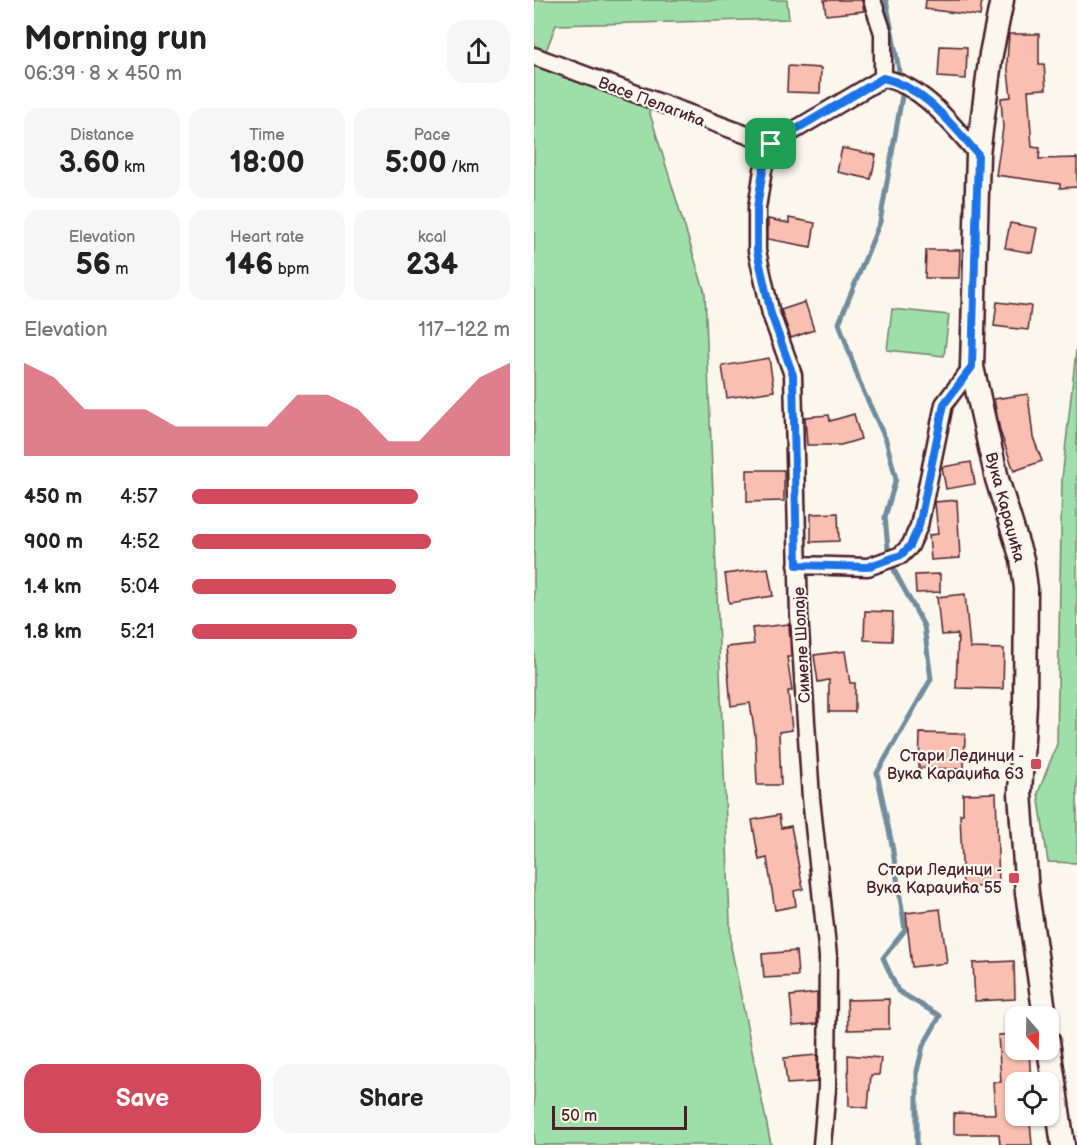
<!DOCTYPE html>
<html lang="en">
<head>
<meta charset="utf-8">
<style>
  :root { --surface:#fff; --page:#f6f6f6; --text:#222; --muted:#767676; --accent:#d1495b }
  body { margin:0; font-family:"Balsamiq Sans",sans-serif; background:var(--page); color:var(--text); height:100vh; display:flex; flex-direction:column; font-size:22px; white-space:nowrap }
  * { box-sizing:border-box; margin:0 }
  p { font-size:20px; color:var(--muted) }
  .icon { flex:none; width:33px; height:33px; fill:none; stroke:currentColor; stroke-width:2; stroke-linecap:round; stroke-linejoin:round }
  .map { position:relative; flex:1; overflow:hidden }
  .drawer { display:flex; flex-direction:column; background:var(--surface); width:534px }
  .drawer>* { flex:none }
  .needle { width:39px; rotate:160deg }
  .buttons { position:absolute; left:471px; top:1006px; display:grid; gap:12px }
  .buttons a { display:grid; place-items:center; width:54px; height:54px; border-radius:12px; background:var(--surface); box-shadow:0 2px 4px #0004; font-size:30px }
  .scale { position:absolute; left:18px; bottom:15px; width:135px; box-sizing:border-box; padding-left:6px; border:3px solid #4a1f2b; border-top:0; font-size:16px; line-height:21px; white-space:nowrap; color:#4a1f2b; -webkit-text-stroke:4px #fbf7ec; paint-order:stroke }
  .pin { position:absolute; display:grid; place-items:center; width:51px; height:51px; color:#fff; margin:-26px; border-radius:12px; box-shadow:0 3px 9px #0006 }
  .round { display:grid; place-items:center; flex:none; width:63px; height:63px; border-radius:18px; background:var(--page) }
  .head { display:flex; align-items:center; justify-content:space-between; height:102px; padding:0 24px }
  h1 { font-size:33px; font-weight:800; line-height:45px }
  .figures { display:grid; grid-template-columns:repeat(3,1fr); gap:9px; height:102px; padding:6px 24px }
  .figures div { display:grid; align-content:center; border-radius:15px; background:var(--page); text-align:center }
  .figures b { font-size:30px; font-weight:800 }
  .figures small { font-size:16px; font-weight:400 }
  .figures p { font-size:16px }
  .chart { height:168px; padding:12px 24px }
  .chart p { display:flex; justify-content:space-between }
  .chart svg { width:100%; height:108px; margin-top:6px; fill:var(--accent); opacity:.7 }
  .cta { display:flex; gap:12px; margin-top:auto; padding:12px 24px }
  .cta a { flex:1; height:69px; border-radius:18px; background:var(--accent); color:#fff; font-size:24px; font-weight:800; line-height:69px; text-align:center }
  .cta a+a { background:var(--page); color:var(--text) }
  ul { padding:0 24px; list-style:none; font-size:20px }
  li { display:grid; grid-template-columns:96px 72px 1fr; align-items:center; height:45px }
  li i { height:15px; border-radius:8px; background:var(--accent) }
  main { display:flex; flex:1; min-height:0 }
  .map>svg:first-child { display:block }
  .green { fill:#9edfa9; stroke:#747f6a; stroke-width:1.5 }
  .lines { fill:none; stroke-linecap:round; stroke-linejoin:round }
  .stream { stroke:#708c9d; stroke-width:5 }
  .building { fill:#f9bfb1; stroke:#4a1f2b; stroke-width:1.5 }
  .street-casing { stroke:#4a1f2b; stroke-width:21 }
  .secondary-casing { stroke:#4a1f2b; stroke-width:27 }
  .street { stroke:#fbf7ec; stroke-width:16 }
  .secondary { stroke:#fbf7ec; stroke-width:22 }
  .route-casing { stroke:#fff; stroke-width:12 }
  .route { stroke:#1a73e8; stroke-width:8 }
  .poi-dot { fill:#d1495b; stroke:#fbf7ec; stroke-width:2 }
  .labels { text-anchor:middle; stroke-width:4.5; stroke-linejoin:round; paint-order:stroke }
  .street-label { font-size:16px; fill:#4a1f2b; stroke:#fbf7ec }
  .poi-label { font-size:16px; fill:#4a1f2b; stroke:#fbf7ec; text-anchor:end }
</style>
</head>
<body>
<main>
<section class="drawer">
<div class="head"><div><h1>Morning run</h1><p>06:39 · 8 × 450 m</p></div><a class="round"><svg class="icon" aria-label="share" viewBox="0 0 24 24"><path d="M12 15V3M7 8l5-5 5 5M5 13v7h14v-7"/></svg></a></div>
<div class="figures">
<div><p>Distance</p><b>3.60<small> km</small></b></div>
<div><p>Time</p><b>18:00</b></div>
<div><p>Pace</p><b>5:00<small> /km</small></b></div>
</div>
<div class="figures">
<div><p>Elevation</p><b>56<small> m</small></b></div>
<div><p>Heart rate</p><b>146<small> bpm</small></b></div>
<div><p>kcal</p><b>234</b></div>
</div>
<div class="chart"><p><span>Elevation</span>117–122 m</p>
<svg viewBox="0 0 160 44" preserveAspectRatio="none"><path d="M0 44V6L10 12L20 25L30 25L40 25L50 32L60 32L70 32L80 32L90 19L100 19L110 25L120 38L130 38L140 25L150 12L160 6V44z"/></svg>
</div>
<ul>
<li><b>450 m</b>4:57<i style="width:71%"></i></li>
<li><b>900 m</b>4:52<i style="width:75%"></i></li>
<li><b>1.4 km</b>5:04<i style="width:64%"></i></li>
<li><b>1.8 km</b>5:21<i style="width:52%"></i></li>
</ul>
<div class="cta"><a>Save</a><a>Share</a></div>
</section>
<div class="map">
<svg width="543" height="1145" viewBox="0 0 543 1145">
  <rect width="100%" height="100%" fill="#fbf7ec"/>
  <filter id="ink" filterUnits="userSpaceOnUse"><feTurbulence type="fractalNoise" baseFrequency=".0167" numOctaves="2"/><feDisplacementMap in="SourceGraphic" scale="12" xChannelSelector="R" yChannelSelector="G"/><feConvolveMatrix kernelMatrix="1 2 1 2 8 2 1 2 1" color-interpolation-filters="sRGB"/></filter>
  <g filter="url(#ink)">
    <path class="green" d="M0,0H253L255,19L22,25L6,66L113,104L171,293L197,947L237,1145H0Z
      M358,309L415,315L410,356L353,350Z
      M543,342V863L514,862L504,793L523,744L528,479Z"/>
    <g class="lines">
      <path class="stream" d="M352,0L365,70
        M368,96L346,222L305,323L327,386L352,440L362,479L351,517L354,548L361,572L390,626L397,679L343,773L358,845L371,930L349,958L364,991L406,1016L389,1046L383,1071V1145"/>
    </g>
    <path class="building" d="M290,0H328L330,11L292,15Z
      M392,0H448L446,16L391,9Z
      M475,34H505V64H510L512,89L494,90L498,147L506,148L505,159L543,158V187L526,188V184L462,175L469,128L467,98L477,97L473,62Z
      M406,46L433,47L432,79L404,77Z
      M254,66L287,68L286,93L253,92Z
      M308,148L342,155L337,179L303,172Z
      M255,218L281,223L277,247L234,239V219L255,223Z
      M476,223L503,228L498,253L471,248Z
      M392,250H426L425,278H391Z
      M271,302L280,330L257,338L247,310Z
      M463,302L497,306L494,330L460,326Z
      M235,358L240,391L193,398L188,366Z
      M494,394L499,437L508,461L480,471L466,431L460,399Z
      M320,414L327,439L307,445H273L271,417L295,415L296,421Z
      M437,462L441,484L412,489L408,467Z
      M213,470H250V501L213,502Z
      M423,500L426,558L397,560L395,535L404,534L401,502Z
      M304,513L305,541L277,542V514Z
      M234,568L239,596L195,603L191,574Z
      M406,574V592L382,593L381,575Z
      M431,594L436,648L470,649L469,689L422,688L424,634L407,635L403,597Z
      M331,611L359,612L358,641L330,640Z
      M255,624L257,657H253L258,691H254L258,730L245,732L247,785H223L221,735L216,703L197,706L192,647L220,644L218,628Z
      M311,651L316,683H321V712H295V680L284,682L280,655Z
      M386,733L431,734L430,769L385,768Z
      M462,793L465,885L429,888L426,814H429V794Z
      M245,815L247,828L257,826L269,889L260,891L262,906L241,910L233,858L225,860L218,820Z
      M406,909L413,963L378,967L372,913Z
      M262,951L264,976L230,978L228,954Z
      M480,961L481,999L441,1001L439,963Z
      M283,993V1024L259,1026L256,996Z
      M355,999V1029L314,1030L313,1000Z
      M482,1034V1050H495L497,1083H482V1123L496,1122L498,1145H466L465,1134H420V1113L461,1114L459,1082H467L464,1035Z
      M283,1055V1082L253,1084L250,1058Z
      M314,1055L347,1058L345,1075H337L334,1108L315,1106Z"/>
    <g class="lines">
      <defs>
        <path id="street" d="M338,0L349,33V78
          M0,56L237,144
          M349,78C390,86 417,124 444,154
          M263,565L334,567L367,555L376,546L385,526L410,404L438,367
          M288,1145L293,1088L294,956L277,798L265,615L259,375L237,314L223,251V208L229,170L237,144L349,78"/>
        <path id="secondary" d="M468,0L457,54L444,154L438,367L463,479L488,559L492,588L491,704L486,793L493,893L511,1017
          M514,1041L529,1145"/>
      </defs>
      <use href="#street" class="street-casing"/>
      <use href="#secondary" class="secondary-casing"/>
      <use href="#street" class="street"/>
      <use href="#secondary" class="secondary"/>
    </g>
  </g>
  <g class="lines" filter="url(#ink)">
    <defs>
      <path id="route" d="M349,78C390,87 417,124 444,154L438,367L410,404L385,526L376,546L367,555L333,567L263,565L259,375L237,314L223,251V208L229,170L237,144Z"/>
    </defs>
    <use href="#route" class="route-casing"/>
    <use href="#route" class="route"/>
  </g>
  <g class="poi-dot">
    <rect x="496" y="758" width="12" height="12" rx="3"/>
    <rect x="474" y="872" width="12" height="12" rx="3"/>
  </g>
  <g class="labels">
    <g class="street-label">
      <text transform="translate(118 101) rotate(21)" y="6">Васе Пелагића</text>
      <text transform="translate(472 507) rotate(75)" y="6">Вука Караџића</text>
      <text transform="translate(267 645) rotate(-93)" y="6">Симеле Шолаје</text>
    </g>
    <g class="poi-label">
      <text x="490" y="761">Стари Лединци -<tspan x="490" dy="18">Вука Караџића 63</tspan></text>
      <text x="468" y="875">Стари Лединци -<tspan x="468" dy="18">Вука Караџића 55</tspan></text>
    </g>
  </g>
</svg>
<div class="buttons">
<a><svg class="needle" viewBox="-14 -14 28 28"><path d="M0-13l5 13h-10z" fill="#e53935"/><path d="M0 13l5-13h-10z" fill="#767676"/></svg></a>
<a><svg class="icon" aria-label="locate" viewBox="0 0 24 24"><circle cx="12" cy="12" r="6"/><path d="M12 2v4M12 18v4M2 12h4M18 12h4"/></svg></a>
</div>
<div class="scale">50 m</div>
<div class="pin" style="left:237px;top:144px;background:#1e9e55"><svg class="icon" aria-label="arrive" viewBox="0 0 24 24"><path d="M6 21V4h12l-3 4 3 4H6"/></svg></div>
</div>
</main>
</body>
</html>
